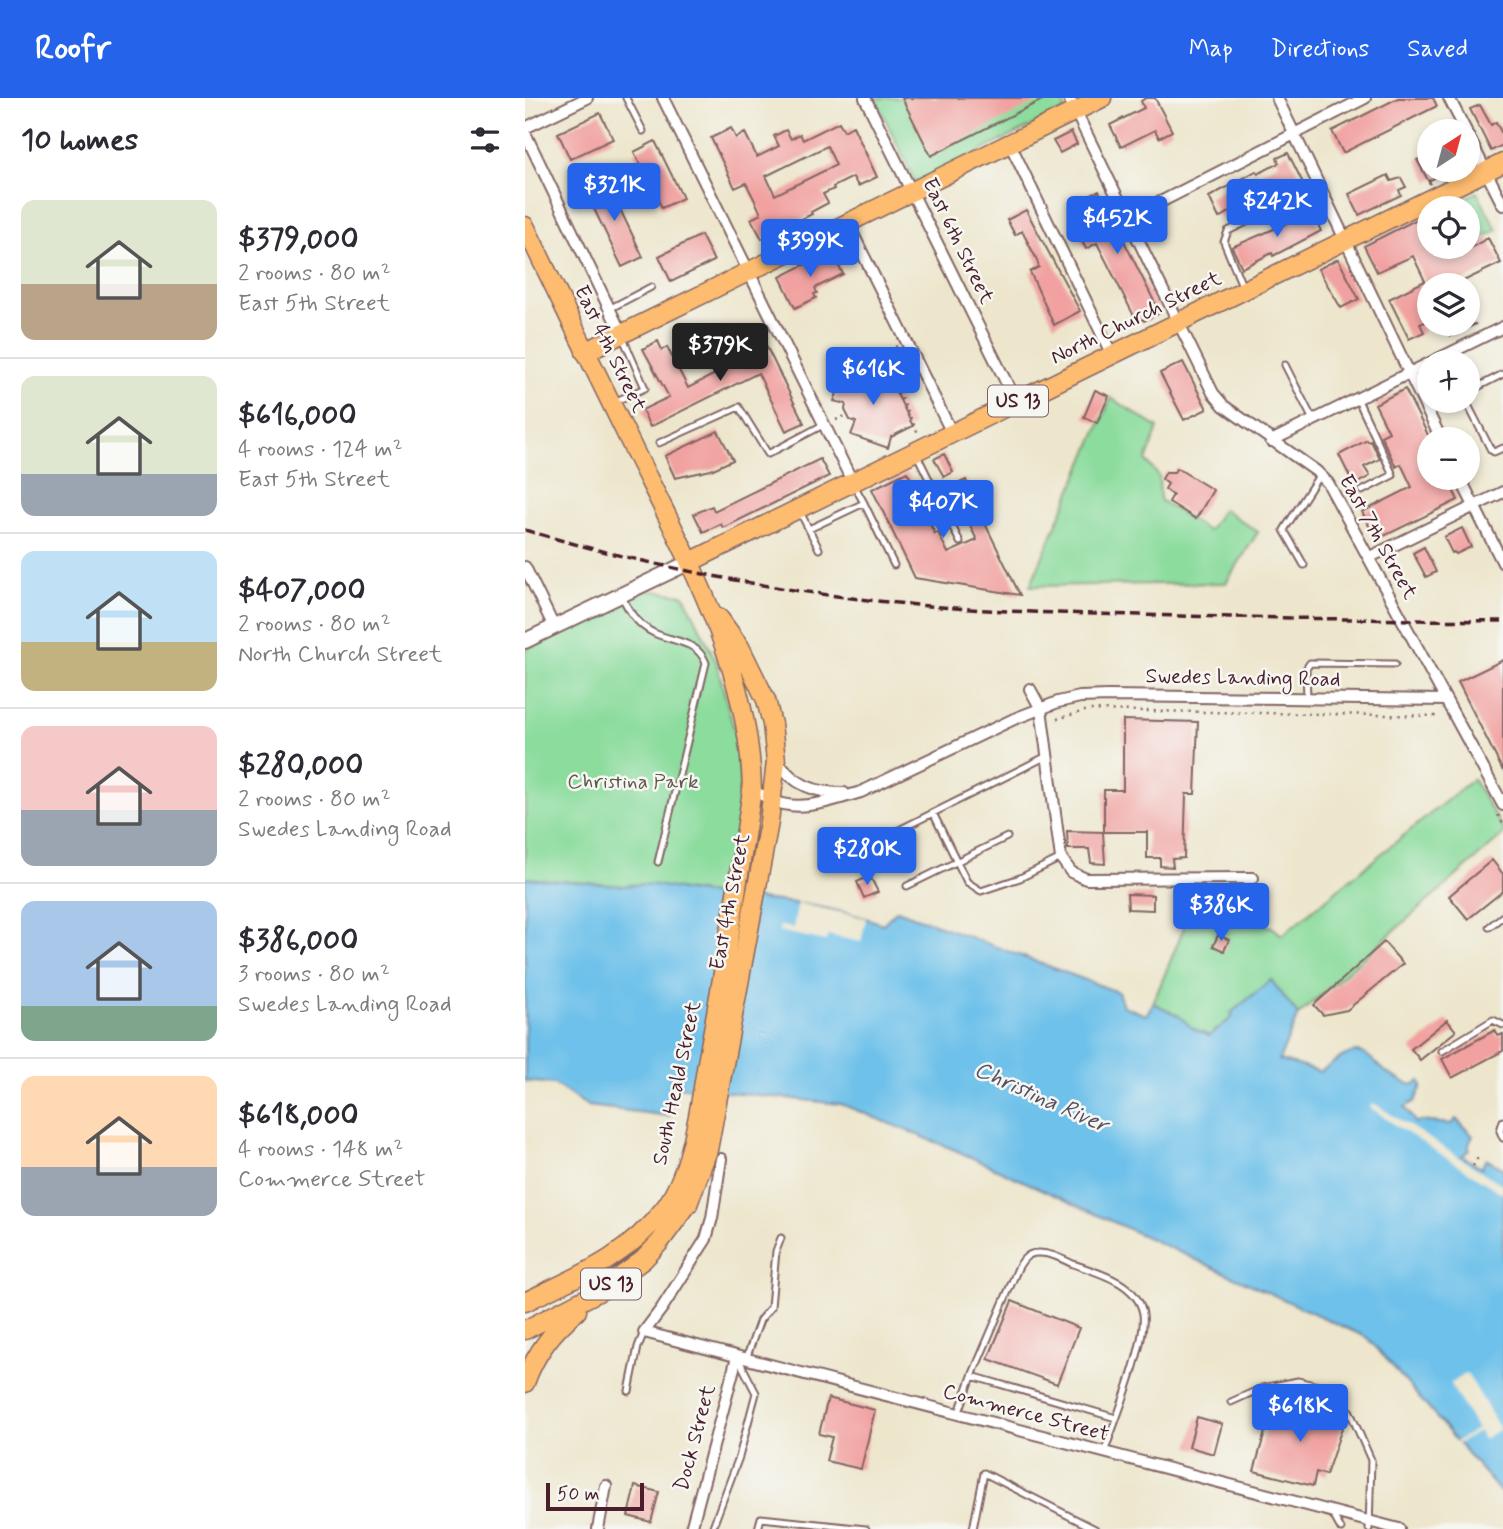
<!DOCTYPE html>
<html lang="en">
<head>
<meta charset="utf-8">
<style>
  :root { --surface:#fff; --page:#f7f7f7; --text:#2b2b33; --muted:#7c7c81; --line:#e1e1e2; --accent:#2563eb }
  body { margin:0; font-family:Mynerve,sans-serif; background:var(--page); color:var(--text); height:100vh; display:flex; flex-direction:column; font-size:26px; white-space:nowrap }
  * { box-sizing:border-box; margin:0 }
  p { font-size:23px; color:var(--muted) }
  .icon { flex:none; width:38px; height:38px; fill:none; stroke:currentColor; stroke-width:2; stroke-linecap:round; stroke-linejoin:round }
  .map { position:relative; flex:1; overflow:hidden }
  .drawer { display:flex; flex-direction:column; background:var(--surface); width:525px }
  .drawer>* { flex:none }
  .needle { width:46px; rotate:36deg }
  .fabs { position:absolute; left:892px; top:21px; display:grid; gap:14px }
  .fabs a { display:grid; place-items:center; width:63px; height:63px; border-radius:50%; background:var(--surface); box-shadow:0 4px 10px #0003; font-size:35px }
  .scale { position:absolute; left:21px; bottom:18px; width:98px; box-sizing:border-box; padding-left:7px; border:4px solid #4a1f2b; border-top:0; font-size:19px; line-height:24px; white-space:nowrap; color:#4a1f2b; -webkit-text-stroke:5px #f6f6f2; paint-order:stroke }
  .price { position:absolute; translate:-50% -60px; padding:0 16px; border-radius:7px; background:var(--accent); color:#fff; font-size:23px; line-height:46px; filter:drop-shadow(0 2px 4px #0008) }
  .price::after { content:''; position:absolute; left:50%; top:42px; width:21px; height:16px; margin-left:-10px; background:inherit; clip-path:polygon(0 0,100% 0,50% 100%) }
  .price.selected { background:#222; color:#fff }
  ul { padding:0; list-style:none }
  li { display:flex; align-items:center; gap:21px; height:175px; padding:0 21px }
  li+li { border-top:2px solid var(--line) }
  li span { display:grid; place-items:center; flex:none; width:196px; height:140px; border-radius:14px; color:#555 }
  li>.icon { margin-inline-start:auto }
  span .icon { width:84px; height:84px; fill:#fffc; stroke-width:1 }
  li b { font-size:30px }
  h2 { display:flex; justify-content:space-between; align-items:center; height:84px; padding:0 21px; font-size:30px }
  header { display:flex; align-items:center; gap:42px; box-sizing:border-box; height:98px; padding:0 35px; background:var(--accent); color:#fff }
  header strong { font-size:33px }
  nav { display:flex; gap:38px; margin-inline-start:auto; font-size:24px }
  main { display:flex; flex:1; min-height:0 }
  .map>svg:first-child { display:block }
  .green { fill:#8bdc9d; stroke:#6a7e64; stroke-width:2 }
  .water { fill:#6ec1ea; stroke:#5c708a; stroke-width:2 }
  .pier { fill:#ede6cc }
  .building { fill:#f1a2a0; fill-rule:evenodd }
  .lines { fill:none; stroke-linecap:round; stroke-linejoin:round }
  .service-casing { stroke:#836563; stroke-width:9 }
  .minor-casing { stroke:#836563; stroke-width:14 }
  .tertiary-casing { stroke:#836563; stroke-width:18 }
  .primary-casing { stroke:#836563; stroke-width:21 }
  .path { stroke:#836563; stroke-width:2.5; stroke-dasharray:2 5; stroke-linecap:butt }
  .service { stroke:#fff; stroke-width:5 }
  .minor { stroke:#fff; stroke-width:10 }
  .tertiary { stroke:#fff; stroke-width:14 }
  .primary { stroke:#fdbc70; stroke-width:18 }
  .rail { stroke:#4a1f2b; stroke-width:3.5; stroke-dasharray:10 5; stroke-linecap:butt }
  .labels { text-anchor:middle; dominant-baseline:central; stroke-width:5; stroke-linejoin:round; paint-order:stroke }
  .shield { fill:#f6f6f2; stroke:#7e6067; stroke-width:2 }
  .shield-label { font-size:19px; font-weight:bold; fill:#4a1f2b }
  .street-label { font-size:21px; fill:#4a1f2b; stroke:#f6f6f2 }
  .park-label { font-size:21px; fill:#5e584d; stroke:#f6f6f2 }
  .water-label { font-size:23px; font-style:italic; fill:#555064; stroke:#f6f6f2 }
</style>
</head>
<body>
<header>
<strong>Roofr</strong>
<nav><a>Map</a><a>Directions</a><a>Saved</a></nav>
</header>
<main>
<section class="drawer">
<h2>10 homes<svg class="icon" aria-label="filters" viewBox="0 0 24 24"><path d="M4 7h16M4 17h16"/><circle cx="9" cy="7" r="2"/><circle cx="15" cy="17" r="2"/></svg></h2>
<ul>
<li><span style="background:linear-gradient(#dfe7d0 60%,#b9a48a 0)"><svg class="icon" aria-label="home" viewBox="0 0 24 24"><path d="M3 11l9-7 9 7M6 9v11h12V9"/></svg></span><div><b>$379,000</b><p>2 rooms · 80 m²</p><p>East 5th Street</p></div></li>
<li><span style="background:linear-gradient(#dfe7d0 70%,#9aa5b1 0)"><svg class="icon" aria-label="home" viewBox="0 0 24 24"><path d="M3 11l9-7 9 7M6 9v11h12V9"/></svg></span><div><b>$616,000</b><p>4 rooms · 124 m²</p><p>East 5th Street</p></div></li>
<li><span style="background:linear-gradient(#bfe0f5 65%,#c2b280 0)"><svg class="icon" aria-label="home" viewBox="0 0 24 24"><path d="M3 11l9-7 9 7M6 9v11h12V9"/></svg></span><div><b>$407,000</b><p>2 rooms · 80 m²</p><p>North Church Street</p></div></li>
<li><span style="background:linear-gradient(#f6c9c9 60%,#9aa5b1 0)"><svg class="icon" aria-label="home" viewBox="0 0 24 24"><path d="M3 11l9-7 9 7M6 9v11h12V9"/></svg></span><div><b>$280,000</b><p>2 rooms · 80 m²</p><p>Swedes Landing Road</p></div></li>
<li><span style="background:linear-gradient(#a9c7e8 75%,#7fa58c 0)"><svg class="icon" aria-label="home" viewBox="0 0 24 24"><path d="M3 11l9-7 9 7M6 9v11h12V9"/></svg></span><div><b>$386,000</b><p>3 rooms · 80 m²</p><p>Swedes Landing Road</p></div></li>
<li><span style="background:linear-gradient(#ffd9b3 65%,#9aa5b1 0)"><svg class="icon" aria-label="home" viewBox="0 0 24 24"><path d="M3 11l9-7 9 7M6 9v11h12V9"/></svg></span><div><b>$618,000</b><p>4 rooms · 148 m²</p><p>Commerce Street</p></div></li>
</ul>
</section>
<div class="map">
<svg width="978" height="1431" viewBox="0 0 978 1431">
  <rect width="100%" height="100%" fill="#f6f6f2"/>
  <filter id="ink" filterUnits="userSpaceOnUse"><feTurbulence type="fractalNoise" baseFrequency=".0143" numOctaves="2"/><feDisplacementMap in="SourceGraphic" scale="14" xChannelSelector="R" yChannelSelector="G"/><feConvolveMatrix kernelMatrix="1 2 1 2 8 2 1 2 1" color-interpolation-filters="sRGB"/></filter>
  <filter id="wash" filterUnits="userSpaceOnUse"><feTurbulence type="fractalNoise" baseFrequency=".00686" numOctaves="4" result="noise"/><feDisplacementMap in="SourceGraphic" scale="28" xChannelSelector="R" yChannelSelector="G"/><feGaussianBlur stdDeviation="1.57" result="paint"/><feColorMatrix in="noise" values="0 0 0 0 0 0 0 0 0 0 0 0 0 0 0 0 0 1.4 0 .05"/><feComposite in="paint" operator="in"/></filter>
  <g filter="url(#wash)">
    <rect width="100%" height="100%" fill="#ede6cc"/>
    <path class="green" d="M350 0H535L541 11 391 85Z
      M952 94 972 132 943 147V110H920Z
      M586 300 633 330 621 363 634 378 635 402 683 433 698 411 733 434 701 485 505 488Z
      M120 492 159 497 191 563 212 643 217 713 202 798 144 790 0 787V552Z
      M948 681 978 731V737L773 917 746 882 706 915 708 919 684 938 667 930 654 918 628 905 670 803 747 829 757 837Z"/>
    <path class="water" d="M0 780 100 788C125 782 150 792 175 795 237 802 299 804 358 826L372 812 593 894 598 908 621 917 628 905 654 918 667 930 684 938 708 919 706 915 746 882 773 917 754 962 795 974C803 969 811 962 819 958 838 948 845 960 857 971 866 978 876 983 887 987L895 983 897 988 890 1003 880 1009 891 1025 894 1023 926 1026 931 1021 948 1038 944 1046V1052L937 1058 956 1070 961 1061 978 1070V1397L843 1240 430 1052 316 1006 146 988 144 1018 63 1008 29 986 0 983Z"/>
    <path class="pier" d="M273 805 341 820 336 844 303 837 301 843 254 833 255 828 268 830Z
      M848 1005 978 1087V1096L870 1027 845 1009Z
      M942 1275 975 1331 958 1341 954 1333 931 1347 929 1345 952 1331 925 1286Z"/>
    <g id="blocks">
      <path class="building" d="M377 0H521L406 58Z
        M621 0H630L647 33 634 40 630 32 596 49 585 27 619 10 616 3Z
        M873 0H908L912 8 818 55 807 33Z
        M955 7 966 27 971 24 978 38V47L966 53 945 11Z
        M75 15 88 41 45 61 33 35Z
        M314 24 319 33 328 28 352 79 333 88 328 79 308 89 309 91 298 96 303 105 286 114 287 116 237 141 226 121 236 116 232 107 221 85 210 90 186 40 206 30 211 40 220 35 232 59 254 48 249 38 261 32 266 41 275 36 278 42ZM302 48 311 67 250 97 241 78Z
        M546 34 552 46 535 55 528 43Z
        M130 43 158 100 137 110 109 54Z
        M763 55 780 89 769 94 764 84 743 95 742 93 694 120 684 99 731 73 733 76 754 65 752 60Z
        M905 56V72H926L905 82V86L892 62Z
        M863 77 866 83 876 80 881 89 874 92 876 97 834 117 824 96Z
        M81 82 118 159 97 169 60 92Z
        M574 93 635 215 619 223 618 221 612 224 572 145 561 151 552 134 565 128 554 103Z
        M786 111 796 133 748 158 747 155 717 170 707 149 756 128Z
        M501 112 555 213 529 227 505 174 514 169 511 160 497 133 490 137 482 122Z
        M900 117 905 127V149H947L963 140 976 165 930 187H905V222L895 226 899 234 884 241 864 201 900 183 888 158 852 174 839 148Z
        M176 137 189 163 146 184 134 158Z
        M306 153 318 176 290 190 292 195 289 196 291 200 270 210 255 179Z
        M813 161 834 201 816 210 793 171Z
        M919 226H951L926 238Z
        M233 231 279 325 261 333 233 275 125 329 117 312 144 299 118 251 133 243 137 252 142 249 163 290 225 258 215 240Z
        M658 264 682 311 659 322 635 275Z
        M353 266 363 287 369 290 388 328 366 339 363 350 326 337 331 324 325 322 320 312 321 306 309 303 316 285Z
        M880 291 905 341V380H922L933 402 851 442 837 414 887 389 876 366 871 369 856 338 864 334 850 306Z
        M570 292 584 298 572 325 559 319Z
        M193 333 208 362 186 372 150 380 140 358Z
        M842 342 843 344 846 343 855 361 839 369 845 378 829 387 814 357Z
        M419 356 428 374 419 379 409 361Z
        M295 361 304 378 198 430 196 426 178 434 169 416 187 408 189 413Z
        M652 370 688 392 671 421 644 404 648 397 640 391 643 386 637 381 641 374H649Z
        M382 374 388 385 391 383 397 395 391 397 410 436 413 434 423 455 452 442 434 405 437 404 430 387 441 382 445 395 495 497 390 480 347 391Z
        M937 430 946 449 931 456 929 454 927 455 919 439Z
        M899 449 911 474 901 479 888 455Z
        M978 562V673L933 584Z
        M598 622 673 624 670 696H661L659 760 647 761 648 769 635 768V760H622V734H579V692H598Z
        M542 733 578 734 580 766 566 765 564 751H543Z
        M967 762 978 776V793L943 821 924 798Z
        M345 778 353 794 339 800 332 784Z
        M602 796 628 797V812L603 811Z
        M693 837 704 842 699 853 688 848Z
        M859 844 878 866 822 912 798 917 789 907Z
        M922 922 931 933 895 962 886 951Z
        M970 932 973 938 978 936V953L927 980 917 961Z
        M487 1203 554 1230 532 1286 463 1261Z
        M303 1300 350 1312 336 1371 301 1363 307 1339 294 1336Z
        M790 1307 819 1314 821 1318 801 1377 791 1374 788 1388 729 1373 747 1309 786 1321Z
        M672 1319 697 1326 689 1356 664 1349Z
        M110 1388 134 1394 126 1424 103 1418Z"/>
    </g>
  </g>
  <g filter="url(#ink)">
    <use href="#blocks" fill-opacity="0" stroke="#836563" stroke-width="2"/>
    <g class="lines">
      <defs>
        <path id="service" d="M101 0 118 33
          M718 190 699 144 703 133 794 89
          M84 211 126 189
          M760 267 788 322
          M943 294 978 276
          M832 300 868 377 837 393
          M941 303 966 352 969 354 978 350
          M89 304 120 290 97 238
          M134 345 214 309 243 356 298 327
          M392 357 435 444
          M339 405 369 467
          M275 414 294 451
          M284 431 339 405 329 387
          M779 467 759 432 795 376
          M96 497C104 513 112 527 129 535 148 544 172 542 181 565L133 764
          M782 601 781 571 785 565 870 566
          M408 715 442 784 456 793 495 780 536 760
          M309 767 326 756 522 658
          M382 788 482 739
          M964 829 978 818
          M917 953 968 922 978 927
          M978 1023 975 1033 978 1040
          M221 1261 235 1222 246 1209 251 1153 256 1140
          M447 1278 493 1170C497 1163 502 1155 512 1155 524 1154 537 1161 548 1166 574 1175 613 1185 618 1216 622 1245 589 1325 579 1355
          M104 1293 113 1249 119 1234
          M706 1304 737 1290 773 1283 809 1292 825 1314 846 1362 844 1431
          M433 1317 447 1278 591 1320
          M807 1415 816 1431
          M187 1431 214 1359 231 1295 213 1260
          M233 1431 236 1420 341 1431
          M448 1431 459 1375 570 1431"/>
        <path id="minor" d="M138 0 328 385
          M340 0 491 304
          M544 0 688 295 699 308 791 373 803 385 978 707
          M752 0 916 341
          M924 0 941 33
          M0 30 62 0
          M0 35 97 237
          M943 38 978 107
          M485 46 587 257
          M604 120 840 0
          M323 126 427 335
          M746 343 978 229
          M935 380 978 465
          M845 459 978 394
          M0 469 29 529
          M505 591 516 611 536 760 546 774 561 781 728 780
          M252 663C269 687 290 695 319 695
          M227 692C237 697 247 703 258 706 283 712 312 701 336 694L489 621 533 604 555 599 583 598 921 602
          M196 1061 187 1120 181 1141 137 1210 119 1234 874 1431
          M73 1431 81 1388
          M166 1431 212 1259"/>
        <path id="tertiary" d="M0 543 165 464"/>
        <path id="primary" d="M0 128C37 205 74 281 112 358 164 462 225 572 227 692 214 779 200 867 184 954 175 1002 169 1072 139 1111 100 1161 55 1177 0 1204
          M60 254 577 0
          M165 464 978 65
          M0 1232 77 1192 118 1162 134 1145 163 1106 183 1052 244 724 251 663 247 626 241 602 215 549 194 520
          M0 1285C10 1256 28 1232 52 1213"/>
      </defs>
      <use href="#service" class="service-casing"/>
      <use href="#minor" class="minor-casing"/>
      <use href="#tertiary" class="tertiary-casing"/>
      <use href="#primary" class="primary-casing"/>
      <path class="path" d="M355 256 393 335
        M314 282 312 277 372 248
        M311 322 320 318
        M532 621 563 612 915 618
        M973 717 978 726
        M948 1068 955 1056"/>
      <use href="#service" class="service"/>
      <use href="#minor" class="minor"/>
      <use href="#tertiary" class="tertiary"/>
      <use href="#primary" class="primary"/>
      <path class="rail" d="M0 432C136 472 275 498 416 509 496 515 575 516 655 518 762 520 870 522 978 523"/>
    </g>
  </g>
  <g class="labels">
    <g class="shield">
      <rect x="463" y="287.5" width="60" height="31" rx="5"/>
      <rect x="56" y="1170.5" width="60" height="31" rx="5"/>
    </g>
    <g class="shield-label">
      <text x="493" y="303">US 13</text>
      <text x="86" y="1186">US 13</text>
    </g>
    <g class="street-label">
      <text transform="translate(433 143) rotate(64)">East 6th Street</text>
      <text transform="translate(611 220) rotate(-26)">North Church Street</text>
      <text transform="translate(85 251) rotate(64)">East 4th Street</text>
      <text transform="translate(853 439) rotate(61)">East 7th Street</text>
      <text transform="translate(718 580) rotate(1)">Swedes Landing Road</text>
      <text transform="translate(205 804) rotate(-79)">East 4th Street</text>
      <text transform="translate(152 985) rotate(-78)">South Heald Street</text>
      <text transform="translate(501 1315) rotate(15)">Commerce Street</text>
      <text transform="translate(170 1340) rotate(-75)">Dock Street</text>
    </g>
    <g class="park-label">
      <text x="108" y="684">Christina Park</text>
    </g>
    <g class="water-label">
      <text transform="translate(516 1000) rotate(24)">Christina River</text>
    </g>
  </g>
</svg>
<div class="fabs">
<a><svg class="needle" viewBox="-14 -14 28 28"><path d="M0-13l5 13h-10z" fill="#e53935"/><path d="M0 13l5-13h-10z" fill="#7c7c81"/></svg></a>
<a><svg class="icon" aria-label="locate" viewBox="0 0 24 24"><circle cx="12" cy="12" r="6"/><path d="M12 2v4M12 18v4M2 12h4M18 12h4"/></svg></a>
<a><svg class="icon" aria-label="layers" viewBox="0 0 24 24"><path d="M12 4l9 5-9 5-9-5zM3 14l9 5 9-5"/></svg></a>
<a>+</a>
<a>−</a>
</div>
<div class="scale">50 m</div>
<b class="price" style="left:89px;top:125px">$321K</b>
<b class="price" style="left:752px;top:141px">$242K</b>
<b class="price" style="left:592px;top:158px">$452K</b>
<b class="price" style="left:285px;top:181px">$399K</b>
<b class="price selected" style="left:195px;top:285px">$379K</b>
<b class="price" style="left:348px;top:309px">$616K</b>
<b class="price" style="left:418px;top:442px">$407K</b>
<b class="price" style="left:342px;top:789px">$280K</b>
<b class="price" style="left:696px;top:845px">$386K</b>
<b class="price" style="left:775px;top:1346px">$618K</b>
</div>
</main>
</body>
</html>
